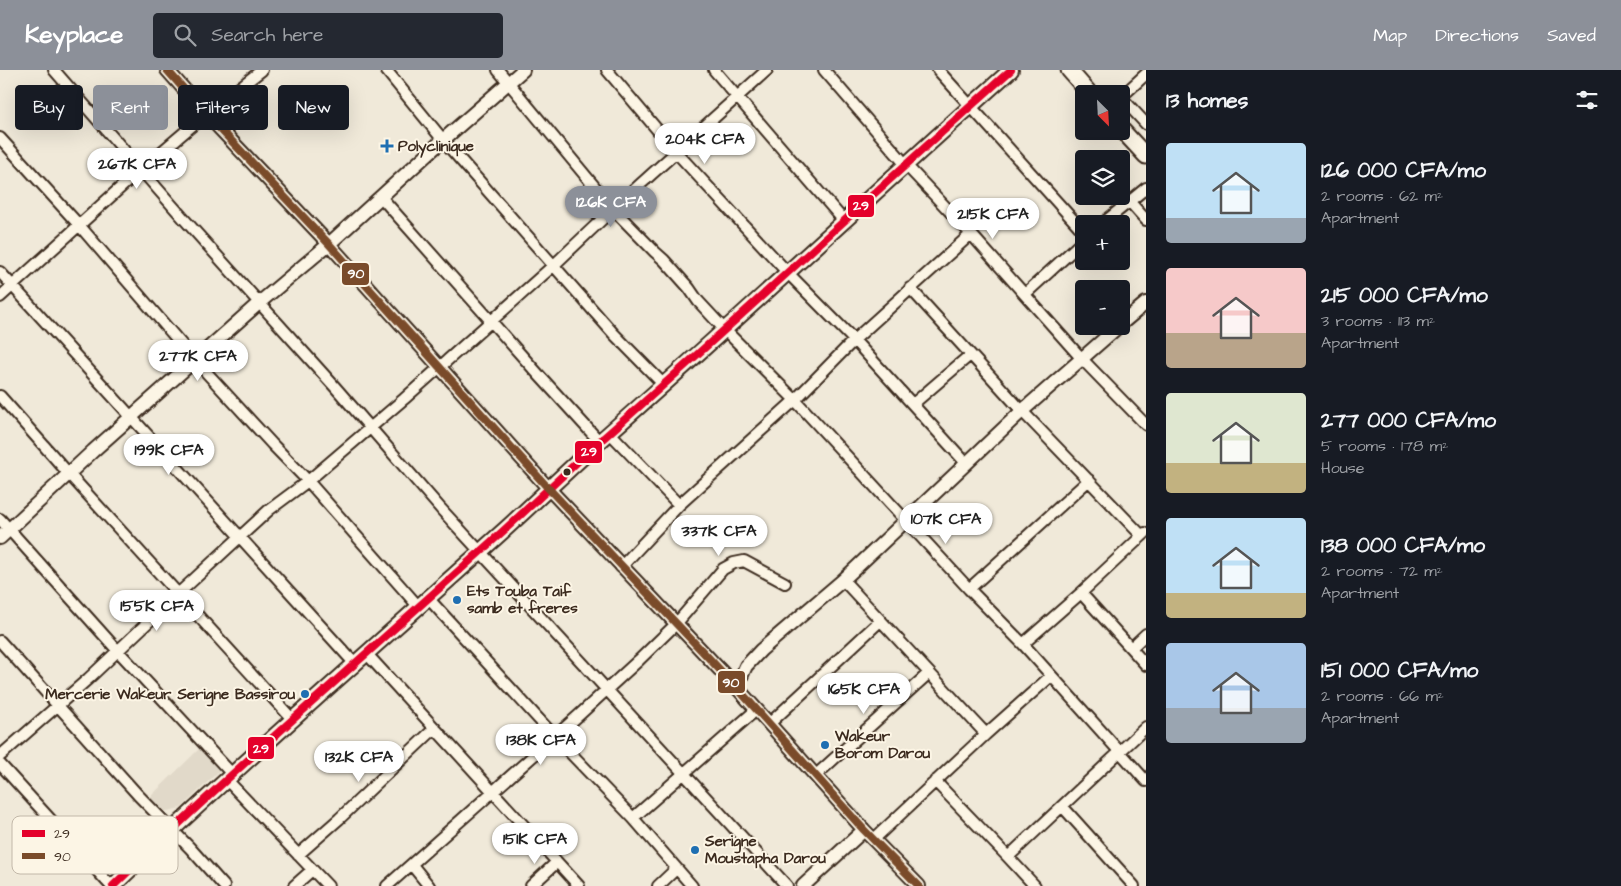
<!DOCTYPE html>
<html lang="en">
<head>
<meta charset="utf-8">
<style>
  :root { --surface:#171b24; --page:#242831; --text:#f1f3f6; --muted:#9ea1a6; --accent:#8c9099 }
  body { margin:0; font-family:"Architects Daughter",sans-serif; background:var(--page); color:var(--text); height:100vh; display:flex; flex-direction:column; font-size:19px; white-space:nowrap }
  * { box-sizing:border-box; margin:0 }
  p { font-size:16px; color:var(--muted) }
  .icon { flex:none; width:28px; height:28px; fill:none; stroke:currentColor; stroke-width:2; stroke-linecap:round; stroke-linejoin:round }
  .map { position:relative; flex:1; overflow:hidden }
  .panel { display:flex; flex-direction:column; background:var(--surface); width:475px }
  .panel>* { flex:none }
  .banner { position:absolute; left:15px; top:15px; width:475px; height:45px; display:flex; gap:10px }
  .needle { width:32px; rotate:156deg }
  .fabs { position:absolute; left:1075px; top:15px; display:grid; gap:10px }
  .fabs a { display:grid; place-items:center; width:55px; height:55px; border-radius:5px; background:var(--surface); box-shadow:0 5px 20px #0002; font-size:25px }
  .price { position:absolute; translate:-50% -42px; padding:0 11px; border-radius:18px; background:#fff; color:#222; font-size:16px; line-height:32px; filter:drop-shadow(0 1px 2px #0008) }
  .price::after { content:''; position:absolute; left:50%; top:30px; width:15px; height:11px; margin-left:-8px; background:inherit; clip-path:polygon(0 0,100% 0,50% 100%) }
  .price.on { background:var(--accent); color:#fff }
  ul { padding:0; list-style:none }
  li { display:flex; align-items:center; gap:15px; height:125px; padding:0 20px }
  li span { display:grid; place-items:center; flex:none; width:140px; height:100px; border-radius:5px; color:#555 }
  li>.icon { margin-inline-start:auto }
  span .icon { width:60px; height:60px; fill:#fffc; stroke-width:1 }
  li b { font-size:21px }
  h2 { display:flex; justify-content:space-between; align-items:center; height:60px; padding:0 20px; font-size:21px }
  .tag { padding:0 18px; border-radius:5px; background:var(--surface); box-shadow:0 5px 20px #0002; font-size:18px; line-height:45px }
  .tag.on { background:var(--accent); color:#fff }
  header { display:flex; align-items:center; gap:30px; box-sizing:border-box; height:70px; padding:0 25px; background:var(--accent); color:#fff }
  header strong { font-size:24px }
  nav { display:flex; gap:28px; margin-inline-start:auto; font-size:18px }
  .search { width:350px; height:45px; background:var(--page); display:flex; align-items:center; gap:12px; box-sizing:border-box; padding:0 18px; border-radius:5px; color:var(--muted); font-size:19px }
  main { display:flex; flex:1; min-height:0 }
  .map>svg:first-child { display:block }
  .built { fill:#e1d9c9 }
  .lines { fill:none; stroke-linecap:round; stroke-linejoin:round }
  .minor-casing { stroke:#3b2a1e; stroke-width:14 }
  .tertiary-casing { stroke:#3b2a1e; stroke-width:16 }
  .secondary-casing { stroke:#3b2a1e; stroke-width:18 }
  .primary-casing { stroke:#3b2a1e; stroke-width:19 }
  .minor { stroke:#fcf5e5; stroke-width:10 }
  .tertiary { stroke:#fcf5e5; stroke-width:12 }
  .secondary { stroke:#fcf5e5; stroke-width:14 }
  .primary { stroke:#fcf5e5; stroke-width:15 }
  .bus-1-casing { stroke:#fcf5e5; stroke-width:11 }
  .bus-2-casing { stroke:#fcf5e5; stroke-width:11 }
  .bus-1 { stroke:#e4002b; stroke-width:8 }
  .bus-2 { stroke:#7a4b2a; stroke-width:8 }
  .poi-dot { fill:#1f6fb2; stroke:#fcf5e5; stroke-width:2 }
  .bus-dot { fill:#3b2a1e; stroke:#fcf5e5; stroke-width:2 }
  .labels { text-anchor:middle; dominant-baseline:central; stroke-width:4; stroke-linejoin:round; paint-order:stroke }
  .poi-label { font-size:15px; font-weight:bold; fill:#3b2a1e; stroke:#fcf5e5; text-anchor:start }
  .key { fill:#fcf5e5; stroke:#c2b8a9; stroke-width:1 }
  .key-label { font-size:14px; fill:#3b2a1e }
  .line-badge { stroke:#fcf5e5; stroke-width:2 }
  .badge-label { font-size:14px; text-anchor:middle; font-weight:bold; fill:#fff }
</style>
</head>
<body>
<header>
<strong>Keyplace</strong>
<div class="search"><svg class="icon" aria-label="search" viewBox="0 0 24 24"><circle cx="10" cy="10" r="6"/><path d="M15 15l6 6"/></svg>Search here</div>
<nav><a>Map</a><a>Directions</a><a>Saved</a></nav>
</header>
<main>
<div class="map">
<svg width="1146" height="816" viewBox="0 0 1146 816">
  <rect width="100%" height="100%" fill="#f0e9d9"/>
  <filter id="ink" filterUnits="userSpaceOnUse"><feTurbulence type="fractalNoise" baseFrequency=".02" numOctaves="2"/><feDisplacementMap in="SourceGraphic" scale="10" xChannelSelector="R" yChannelSelector="G"/><feConvolveMatrix kernelMatrix="1 2 1 2 8 2 1 2 1" color-interpolation-filters="sRGB"/></filter>
  <g filter="url(#ink)">
    <path class="built" d="M199 679 220 700 181 738 162 742 149 728Z"/>
    <g class="lines">
      <defs>
        <path id="minor" d="M54 0 184 149 335 317 441 439 787 816
          M386 0 443 70 613 263 664 315
          M498 0 613 139 655 182 664 190 689 218 698 231 724 259 795 330 969 519 1023 574 1146 711
          M607 0 676 82 787 202 854 270 966 393
          M714 0 844 151
          M824 0 906 95 971 164 1082 289 1146 355
          M938 0 1084 162
          M1146 4 1121 27 1146 54
          M0 68 79 155 195 290 272 374 308 411 418 536
          M381 127 538 304 600 372
          M1129 131 1146 150
          M1102 154 1146 118
          M0 202 355 594
          M910 218 1022 341 1142 466
          M1025 224 1084 170
          M0 227 140 100 206 44 262 0
          M0 326 69 404 293 650
          M913 334 970 285
          M610 363 679 435
          M0 449 118 581 232 704
          M621 497 679 435 795 330 854 270 971 164
          M843 510 986 664
          M969 519 1089 410
          M1081 523 1146 595
          M428 528 555 667 633 748 692 816
          M0 571 138 725 190 778 224 816
          M1023 574 1081 523 1145 463
          M1131 578 1146 564
          M366 583 579 816
          M769 654 880 551
          M0 686 88 609 178 524 269 440 308 411 404 329 554 195 613 139 767 0
          M0 694 111 816
          M815 706 929 603
          M226 709 328 816
          M935 711 1008 787 1035 816
          M1062 736 1134 816
          M633 748 756 640
          M873 770 986 664 1051 606
          M298 785 339 749 435 658
          M1008 787 1146 657
          M412 795 429 816
          M294 816 312 800
          M387 816 578 646 639 590 676 554 723 499 734 493 744 491 785 513
          M531 816 557 792
          M658 816 676 799"/>
        <path id="tertiary" d="M167 0 206 44 329 174 549 419 739 620 864 760 919 816
          M1121 254 1146 233
          M0 468 93 381 259 233 329 174 443 70 523 0
          M739 620 740 609 746 596 761 580 843 510 1022 341 1119 256
          M803 816 864 760"/>
        <path id="secondary" d="M113 816C239 695 371 580 501 463 534 433 566 402 599 372 738 250 873 123 1011 0"/>
        <path id="primary" d="M1069 0 1090 24
          M1121 59 1146 86"/>
      </defs>
      <use href="#minor" class="minor-casing"/>
      <use href="#tertiary" class="tertiary-casing"/>
      <use href="#secondary" class="secondary-casing"/>
      <use href="#primary" class="primary-casing"/>
      <use href="#minor" class="minor"/>
      <use href="#tertiary" class="tertiary"/>
      <use href="#secondary" class="secondary"/>
      <use href="#primary" class="primary"/>
      <defs>
        <path id="bus-1" d="M113 816C239 695 371 580 501 463 534 433 566 402 599 372 738 250 873 123 1011 0"/>
        <path id="bus-2" d="M167 0 206 44 329 174 549 419 739 620 864 760 919 816"/>
      </defs>
      <use href="#bus-1" class="bus-1-casing"/>
      <use href="#bus-2" class="bus-2-casing"/>
      <use href="#bus-1" class="bus-1"/>
      <use href="#bus-2" class="bus-2"/>
    </g>
  </g>
  <g class="poi-dot">
    <path d="M384.5 68.5h5v5h5v5h-5v5h-5v-5h-5v-5h5z"/>
    <circle cx="457" cy="530" r="5"/>
    <circle cx="305" cy="624" r="5"/>
    <circle cx="825" cy="675" r="5"/>
    <circle cx="695" cy="780" r="5"/>
  </g>
  <circle class="bus-dot" cx="567" cy="402" r="4.5"/>
  <g class="labels">
    <g class="poi-label">
      <text x="398" y="76">Polyclinique</text>
      <text x="467" y="521">Ets Touba Taif<tspan x="467" dy="17">samb et freres</tspan></text>
      <text x="295" y="624" text-anchor="end">Mercerie Wakeur Serigne Bassirou</text>
      <text x="835" y="666">Wakeur<tspan x="835" dy="17">Borom Darou</tspan></text>
      <text x="705" y="771">Serigne<tspan x="705" dy="17">Moustapha Darou</tspan></text>
    </g>
  </g>
  <rect x="12" y="746" width="166" height="58" rx="8" class="key"/>
  <rect x="22" y="760" width="23" height="7" fill="#e4002b"/>
  <rect x="22" y="783" width="23" height="6" fill="#7a4b2a"/>
  <g class="key-label">
    <text x="54" y="768">29</text>
    <text x="54" y="791">90</text>
  </g>
  <g class="line-badge">
    <rect x="847" y="124" width="28" height="24" rx="5" fill="#e4002b"/>
    <rect x="341" y="192" width="29" height="24" rx="5" fill="#7a4b2a"/>
    <rect x="574" y="370" width="29" height="24" rx="5" fill="#e4002b"/>
    <rect x="717" y="600" width="29" height="24" rx="5" fill="#7a4b2a"/>
    <rect x="247" y="666" width="28" height="24" rx="5" fill="#e4002b"/>
  </g>
  <g class="badge-label">
    <text x="861" y="140">29</text>
    <text x="356" y="208">90</text>
    <text x="589" y="386">29</text>
    <text x="731" y="617">90</text>
    <text x="261" y="683">29</text>
  </g>
</svg>
<div class="fabs">
<a><svg class="needle" viewBox="-14 -14 28 28"><path d="M0-13l5 13h-10z" fill="#e53935"/><path d="M0 13l5-13h-10z" fill="#9ea1a6"/></svg></a>
<a><svg class="icon" aria-label="layers" viewBox="0 0 24 24"><path d="M12 4l9 5-9 5-9-5zM3 14l9 5 9-5"/></svg></a>
<a>+</a>
<a>−</a>
</div>
<b class="price" style="left:705px;top:95px">204K CFA</b>
<b class="price" style="left:137px;top:120px">267K CFA</b>
<b class="price on" style="left:611px;top:158px">126K CFA</b>
<b class="price" style="left:993px;top:170px">215K CFA</b>
<b class="price" style="left:198px;top:312px">277K CFA</b>
<b class="price" style="left:169px;top:406px">199K CFA</b>
<b class="price" style="left:946px;top:475px">107K CFA</b>
<b class="price" style="left:719px;top:487px">337K CFA</b>
<b class="price" style="left:157px;top:562px">155K CFA</b>
<b class="price" style="left:864px;top:645px">165K CFA</b>
<b class="price" style="left:541px;top:696px">138K CFA</b>
<b class="price" style="left:359px;top:713px">132K CFA</b>
<b class="price" style="left:535px;top:795px">151K CFA</b>
<div class="banner">
<a class="tag">Buy</a>
<a class="tag on">Rent</a>
<a class="tag">Filters</a>
<a class="tag">New</a>
</div>
</div>
<section class="panel">
<h2>13 homes<svg class="icon" aria-label="filters" viewBox="0 0 24 24"><path d="M4 7h16M4 17h16"/><circle cx="9" cy="7" r="2"/><circle cx="15" cy="17" r="2"/></svg></h2>
<ul>
<li><span style="background:linear-gradient(#bfe0f5 75%,#9aa5b1 0)"><svg class="icon" aria-label="home" viewBox="0 0 24 24"><path d="M3 11l9-7 9 7M6 9v11h12V9"/></svg></span><div><b>126 000 CFA/mo</b><p>2 rooms · 62 m²</p><p>Apartment</p></div></li>
<li><span style="background:linear-gradient(#f6c9c9 65%,#b9a48a 0)"><svg class="icon" aria-label="home" viewBox="0 0 24 24"><path d="M3 11l9-7 9 7M6 9v11h12V9"/></svg></span><div><b>215 000 CFA/mo</b><p>3 rooms · 113 m²</p><p>Apartment</p></div></li>
<li><span style="background:linear-gradient(#dfe7d0 70%,#c2b280 0)"><svg class="icon" aria-label="home" viewBox="0 0 24 24"><path d="M3 11l9-7 9 7M6 9v11h12V9"/></svg></span><div><b>277 000 CFA/mo</b><p>5 rooms · 178 m²</p><p>House</p></div></li>
<li><span style="background:linear-gradient(#bfe0f5 75%,#c2b280 0)"><svg class="icon" aria-label="home" viewBox="0 0 24 24"><path d="M3 11l9-7 9 7M6 9v11h12V9"/></svg></span><div><b>138 000 CFA/mo</b><p>2 rooms · 72 m²</p><p>Apartment</p></div></li>
<li><span style="background:linear-gradient(#a9c7e8 65%,#9aa5b1 0)"><svg class="icon" aria-label="home" viewBox="0 0 24 24"><path d="M3 11l9-7 9 7M6 9v11h12V9"/></svg></span><div><b>151 000 CFA/mo</b><p>2 rooms · 66 m²</p><p>Apartment</p></div></li>
</ul>
</section>
</main>
</body>
</html>
